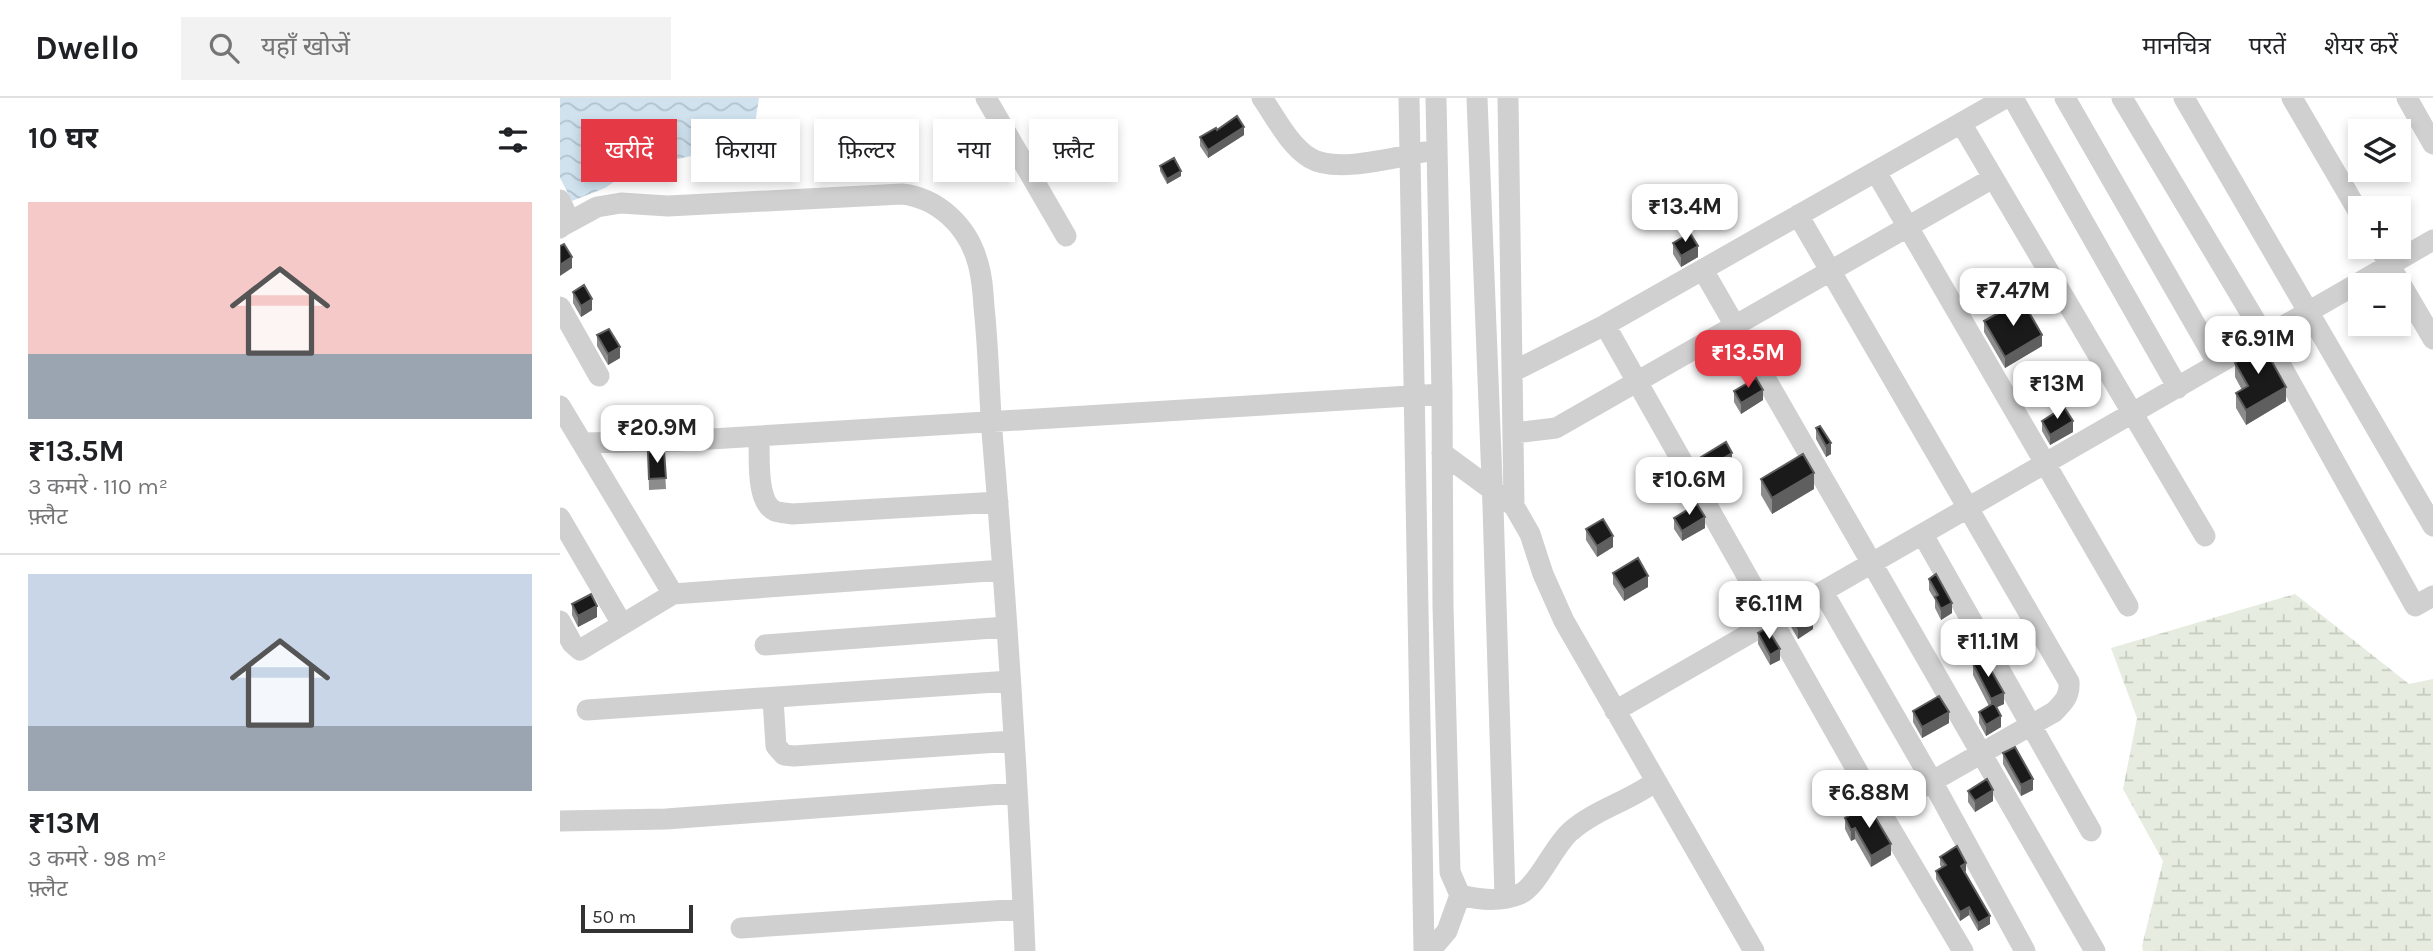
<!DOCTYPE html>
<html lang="hi">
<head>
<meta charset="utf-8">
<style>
  :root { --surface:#fff; --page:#f2f2f2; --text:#202124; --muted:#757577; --line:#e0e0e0; --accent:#e63946 }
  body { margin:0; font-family:Karla,"Noto Sans Devanagari",sans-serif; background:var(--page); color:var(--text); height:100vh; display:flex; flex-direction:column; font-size:26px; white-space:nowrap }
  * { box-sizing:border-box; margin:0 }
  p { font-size:23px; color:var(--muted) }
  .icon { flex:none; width:38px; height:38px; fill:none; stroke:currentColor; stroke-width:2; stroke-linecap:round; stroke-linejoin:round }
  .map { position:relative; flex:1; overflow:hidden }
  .details { display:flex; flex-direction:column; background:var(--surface); width:560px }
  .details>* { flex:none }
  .guide { position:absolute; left:21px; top:21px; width:665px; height:63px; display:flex; gap:14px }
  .tools { position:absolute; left:1788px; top:21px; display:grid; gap:14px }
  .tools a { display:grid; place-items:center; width:63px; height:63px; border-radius:0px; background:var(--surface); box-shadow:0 4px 10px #0003; font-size:35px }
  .scale { position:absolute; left:21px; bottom:18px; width:112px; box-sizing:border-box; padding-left:7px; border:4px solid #333; border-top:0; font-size:19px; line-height:24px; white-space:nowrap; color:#333; -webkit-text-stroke:5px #fff; paint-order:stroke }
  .price { position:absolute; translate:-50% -60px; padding:0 16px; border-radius:14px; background:#fff; color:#222; font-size:23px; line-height:46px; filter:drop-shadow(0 2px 4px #0008) }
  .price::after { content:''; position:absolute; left:50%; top:42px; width:21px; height:16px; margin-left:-10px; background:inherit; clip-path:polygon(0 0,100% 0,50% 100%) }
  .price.on { background:var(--accent); color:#fff }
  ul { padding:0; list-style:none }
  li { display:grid; align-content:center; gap:14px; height:371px; padding:0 28px }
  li+li { border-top:2px solid var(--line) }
  li span { display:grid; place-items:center; height:217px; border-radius:0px; color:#555 }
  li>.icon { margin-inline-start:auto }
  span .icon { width:126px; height:126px; fill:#fffc; stroke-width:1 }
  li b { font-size:30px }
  h2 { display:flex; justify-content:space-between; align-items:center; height:84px; padding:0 28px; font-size:30px }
  .pill { padding:0 24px; border-radius:0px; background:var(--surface); box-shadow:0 4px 10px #0003; font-size:24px; line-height:63px }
  .pill.on { background:var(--accent); color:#fff }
  header { display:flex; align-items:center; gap:42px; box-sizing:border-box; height:98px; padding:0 35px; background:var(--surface); border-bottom:2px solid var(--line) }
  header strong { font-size:33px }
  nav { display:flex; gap:38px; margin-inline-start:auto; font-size:24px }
  .search { width:490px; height:63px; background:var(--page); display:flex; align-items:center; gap:18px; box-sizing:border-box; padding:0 24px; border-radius:0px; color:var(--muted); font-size:26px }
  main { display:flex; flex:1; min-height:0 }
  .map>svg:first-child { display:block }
  .wetland { fill:url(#wetland-marsh) }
  .water { fill:url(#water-waves) }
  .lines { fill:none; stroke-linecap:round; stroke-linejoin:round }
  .minor { stroke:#d0d0d0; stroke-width:21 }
  .wall { fill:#8c8c8c }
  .shaded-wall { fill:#5f5f5f }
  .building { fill:#1a1a1a; stroke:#5f5f5f; stroke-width:2 }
</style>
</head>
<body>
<header>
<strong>Dwello</strong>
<div class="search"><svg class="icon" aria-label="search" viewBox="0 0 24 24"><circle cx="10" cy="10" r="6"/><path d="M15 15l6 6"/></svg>यहाँ खोजें</div>
<nav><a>मानचित्र</a><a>परतें</a><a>शेयर करें</a></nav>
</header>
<main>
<section class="details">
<h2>10 घर<svg class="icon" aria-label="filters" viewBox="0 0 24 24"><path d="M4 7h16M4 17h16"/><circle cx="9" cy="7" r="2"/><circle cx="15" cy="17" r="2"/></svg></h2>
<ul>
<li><span style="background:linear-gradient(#f6c9c9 70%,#9aa5b1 0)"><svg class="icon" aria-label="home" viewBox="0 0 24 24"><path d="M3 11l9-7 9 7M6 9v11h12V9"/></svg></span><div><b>₹13.5M</b><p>3 कमरे · 110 m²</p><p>फ़्लैट</p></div></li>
<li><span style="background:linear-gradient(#c9d6e8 70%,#9aa5b1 0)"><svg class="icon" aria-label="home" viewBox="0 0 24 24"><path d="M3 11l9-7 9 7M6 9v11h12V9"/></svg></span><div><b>₹13M</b><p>3 कमरे · 98 m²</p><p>फ़्लैट</p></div></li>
</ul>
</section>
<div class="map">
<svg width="1873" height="853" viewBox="0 0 1873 853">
  <defs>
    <pattern id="wetland-marsh" width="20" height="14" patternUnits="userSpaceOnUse" patternTransform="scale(1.75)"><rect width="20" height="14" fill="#e6ecdf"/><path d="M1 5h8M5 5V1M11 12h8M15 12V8" fill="none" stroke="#c6cbc0"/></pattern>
    <pattern id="water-waves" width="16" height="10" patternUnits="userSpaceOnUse" patternTransform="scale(1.75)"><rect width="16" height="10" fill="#cfe2ee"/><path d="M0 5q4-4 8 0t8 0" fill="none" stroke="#b2c2cd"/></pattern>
  </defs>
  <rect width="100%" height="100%" fill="#fff"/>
  <path class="wetland" d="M1735 496 1849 586 1873 581V853H1583L1582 848 1603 763 1563 691 1577 620 1551 550Z"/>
  <path class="water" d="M0 0H199L191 52 175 66 150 67 131 58 105 64 82 77 61 79 45 90 12 103 0 80Z"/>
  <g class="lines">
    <path class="minor" d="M426 0 506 138
      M702 0C716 20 729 47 750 60 776 76 835 59 864 54
      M849 0 864 853
      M876 0 882 296 883 508 890 774 900 797C919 802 941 804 960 796 978 788 994 747 1011 733 1036 711 1070 703 1096 683
      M917 0 933 408 945 798
      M948 0 954 408
      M1453 0 1618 290
      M1505 0 1658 266
      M1562 0 1705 239 1855 508 1873 498
      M1624 0 1873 428
      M1732 0 1801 118
      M1847 0 1873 46
      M1401 25 1645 438
      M1316 74 1568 508
      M0 102 7 118 0 130
      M1238 117 1509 584C1510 598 1504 604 1494 614L1320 713
      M4 127 37 109 61 105 108 108 342 96C378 100 407 128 417 162 422 177 423 193 424 209 429 255 429 300 433 346 447 515 458 684 465 853
      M1819 149 1873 241
      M1143 172 1535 853
      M0 209 39 278
      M1045 227 1320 713 1403 853
      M954 273 1045 227 1445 0
      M0 308 113 496
      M954 335 996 330 1433 80
      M199 339C200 357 195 404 215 413 220 415 227 415 232 416L438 404
      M23 345 118 343 882 296
      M882 355 954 408 970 436 983 476 1004 523 1194 853
      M0 420 62 526
      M1363 437 1531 733
      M1263 494 1372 683 1465 853
      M0 523 12 545 20 552 113 496 443 472
      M205 547 446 529
      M213 601 216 648 224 657 234 658 453 643
      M27 612 450 583
      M1055 613 1873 142
      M0 723 106 721 456 695
      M181 830 463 811
      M870 853 887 833 900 797"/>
  </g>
  <path class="wall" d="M657 32 684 37 648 60 640 48V39Z
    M600 68 621 78 607 86 600 73Z
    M1113 145 1138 159 1121 169 1113 156Z
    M13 194 32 212 21 219 13 205Z
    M1424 223 1482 248 1445 270 1424 234Z
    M37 237 60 260 48 267 37 248Z
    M1685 251 1726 303 1686 327 1676 310V295L1682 292 1675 279V265L1685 259Z
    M1174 293 1203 302 1181 316 1174 304Z
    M1482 323 1513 334 1490 347 1482 333Z
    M1256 330 1271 356 1266 359 1256 341Z
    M104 353 106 391 89 392 88 354Z
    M1141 359 1172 366 1147 381 1141 370Z
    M1201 381 1254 391 1212 416 1201 397Z
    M1114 420 1145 430 1122 443 1114 431Z
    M1026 431 1053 449 1037 459 1026 442Z
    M1053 475 1088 489 1064 503 1053 486Z
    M1369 481 1392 515 1381 522 1375 510V502L1369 492Z
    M1170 488 1186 503 1177 507 1170 494Z
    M12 506 37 519 18 529 12 517Z
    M1230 516 1253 531 1238 541 1230 527Z
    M1198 535 1220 562 1210 567 1198 546Z
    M1413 566 1444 606 1436 609 1441 629 1426 638 1419 625V614L1429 608 1413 577Z
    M1353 613 1389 625 1362 640 1353 624Z
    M1443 655 1473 692 1461 698 1443 666Z
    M1408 693 1433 703 1415 714 1408 704Z
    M1285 720 1331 757 1311 769 1295 741 1291 743 1285 731Z
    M1380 759 1406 773 1405 774 1430 826 1418 833 1409 817 1400 823 1376 781V773L1382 770 1380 767Z"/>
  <path class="shaded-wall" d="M684 29V37L648 60V52Z
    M621 73V78L607 86V81Z
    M1138 148V159L1121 169V158Z
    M12 159V170L0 178V167Z
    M32 201V212L21 219V208Z
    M1482 237V248L1445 270V259Z
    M60 249V260L48 267V256Z
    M1726 289V303L1686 327V312Z
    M1203 292V302L1181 316V305Z
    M1513 323V334L1490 347V337Z
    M1271 345V356L1266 359V348Z
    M1172 355V366L1147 381V370Z
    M1254 375V391L1212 416V400Z
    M1145 419V430L1122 443V433Z
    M1053 438V449L1037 459V448Z
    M1088 478V489L1064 503V492Z
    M1186 497V503L1177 507V502Z
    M1392 505V515L1381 522V511Z
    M37 508V519L18 529V518Z
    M1253 520V531L1238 541V530Z
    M1220 551V562L1210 567V557Z
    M1444 595V606L1431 612V601Z
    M1389 614V625L1362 640V629Z
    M1441 618V629L1426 638V627Z
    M1473 681V692L1461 698V687Z
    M1433 692V703L1415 714V703Z
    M1295 730V741L1291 743V732Z
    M1331 746V757L1311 769V758Z
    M1406 765V773L1401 777V768Z
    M1409 809V817L1400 823V814Z
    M1430 818V826L1418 833V825Z"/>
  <path class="building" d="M677 18 684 29 648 52 640 39 656 30 657 32Z
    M614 60 621 73 607 81 600 68Z
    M1130 135 1138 148 1121 158 1113 145Z
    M4 146 12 159 0 167V148Z
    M24 187 32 201 21 208 13 194Z
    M1462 202 1482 237 1445 259 1424 223Z
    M49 231 60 249 48 256 37 237Z
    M1700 242 1726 289 1686 312 1676 295 1688 288 1675 265 1688 257 1685 251Z
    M1196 280 1203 292 1181 305 1174 293Z
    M1504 309 1513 323 1490 337 1482 323Z
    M1260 328 1271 345 1266 348 1256 330Z
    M1166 344 1172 355 1147 370 1141 359Z
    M104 353 106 380 89 381 88 354Z
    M1243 356 1254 375 1212 400 1201 381Z
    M1137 406 1145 419 1122 433 1114 420Z
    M1043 421 1053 438 1037 448 1026 431Z
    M1078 460 1088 478 1064 492 1053 475Z
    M1376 476 1392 505 1381 511 1375 499 1378 497 1369 481Z
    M1178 484 1186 497 1177 502 1170 488Z
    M31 496 37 508 18 518 12 506Z
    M1245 508 1253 520 1238 530 1230 516Z
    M1207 530 1220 551 1210 557 1198 535Z
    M1424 560 1444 595 1431 601 1413 566Z
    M1379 598 1389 614 1362 629 1353 613Z
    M1434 605 1441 618 1426 627 1419 614Z
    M1455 649 1473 681 1461 687 1443 655Z
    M1427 681 1433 692 1415 703 1408 693Z
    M1308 707 1331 746 1311 758 1295 730 1291 732 1285 720Z
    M1397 748 1406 765 1401 768 1430 818 1418 825 1409 809 1400 814 1376 773 1386 767 1380 759Z"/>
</svg>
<div class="tools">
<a><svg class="icon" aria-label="layers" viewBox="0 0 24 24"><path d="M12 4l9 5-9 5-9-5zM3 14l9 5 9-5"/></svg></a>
<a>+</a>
<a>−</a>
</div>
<div class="scale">50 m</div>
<b class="price" style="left:1125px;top:146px">₹13.4M</b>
<b class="price" style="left:1453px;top:230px">₹7.47M</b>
<b class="price" style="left:1698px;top:278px">₹6.91M</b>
<b class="price on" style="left:1188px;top:292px">₹13.5M</b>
<b class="price" style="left:1497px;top:323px">₹13M</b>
<b class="price" style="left:97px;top:367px">₹20.9M</b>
<b class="price" style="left:1129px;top:419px">₹10.6M</b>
<b class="price" style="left:1209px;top:543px">₹6.11M</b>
<b class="price" style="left:1428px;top:581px">₹11.1M</b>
<b class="price" style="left:1309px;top:732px">₹6.88M</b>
<div class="guide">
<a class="pill on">खरीदें</a>
<a class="pill">किराया</a>
<a class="pill">फ़िल्टर</a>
<a class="pill">नया</a>
<a class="pill">फ़्लैट</a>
</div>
</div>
</main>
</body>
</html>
